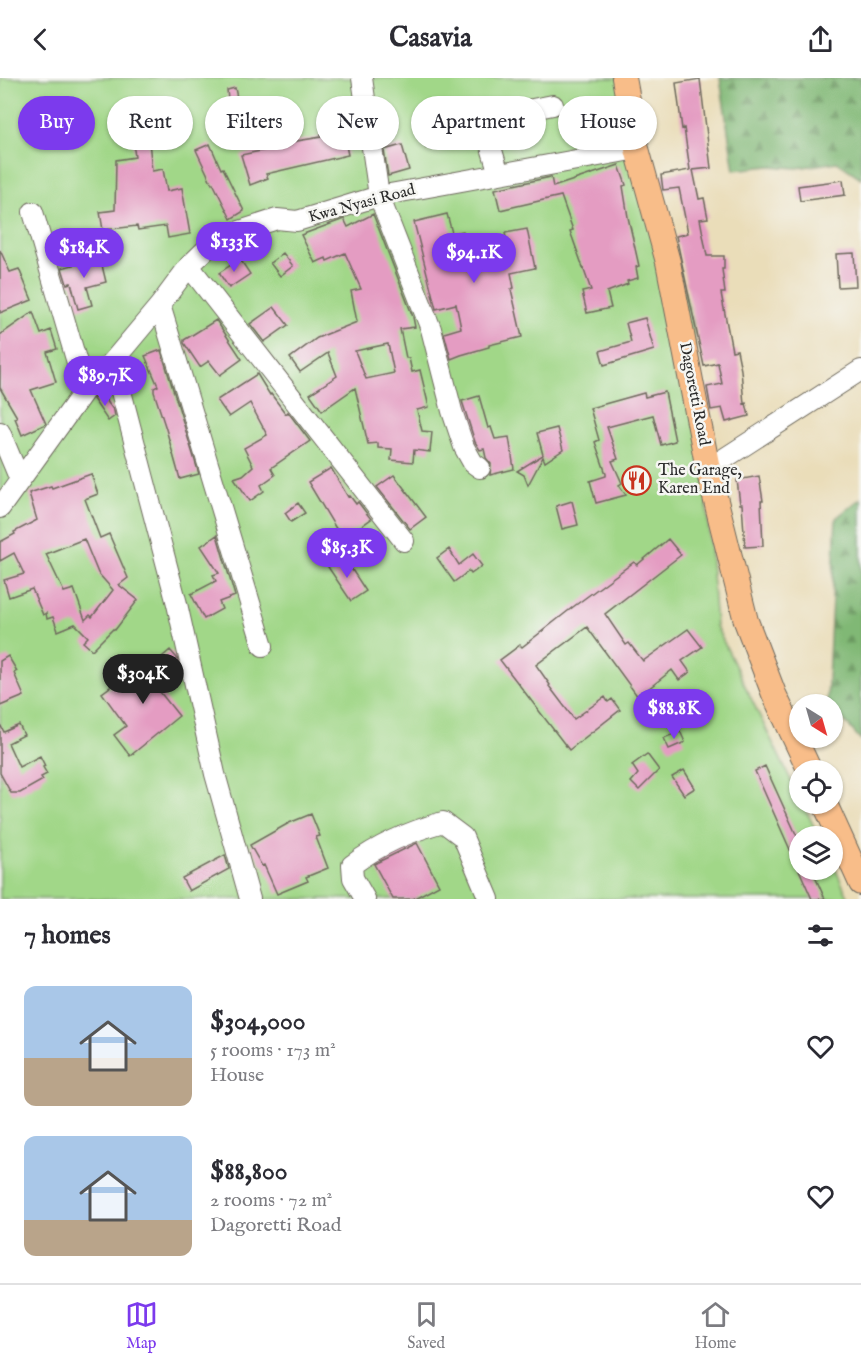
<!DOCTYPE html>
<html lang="en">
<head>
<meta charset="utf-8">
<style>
  :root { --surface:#fff; --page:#f7f7f7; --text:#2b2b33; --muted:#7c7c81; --line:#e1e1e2; --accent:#7c3aed }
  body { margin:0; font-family:"IM FELL English",serif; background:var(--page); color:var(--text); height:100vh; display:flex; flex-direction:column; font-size:22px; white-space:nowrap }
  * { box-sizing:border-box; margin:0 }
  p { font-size:20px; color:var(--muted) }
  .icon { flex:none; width:33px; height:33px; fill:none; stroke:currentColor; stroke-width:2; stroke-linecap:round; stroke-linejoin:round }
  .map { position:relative; height:821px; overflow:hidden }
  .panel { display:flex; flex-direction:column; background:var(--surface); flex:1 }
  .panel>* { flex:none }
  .hud { position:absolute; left:18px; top:18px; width:825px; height:54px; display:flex; gap:12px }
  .needle { width:39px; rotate:143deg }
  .buttons { position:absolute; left:789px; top:616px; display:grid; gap:12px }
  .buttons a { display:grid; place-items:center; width:54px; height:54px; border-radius:50%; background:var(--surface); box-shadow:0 2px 4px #0004; font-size:30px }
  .price { position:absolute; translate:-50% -51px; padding:0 14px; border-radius:21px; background:var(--accent); color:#fff; font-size:20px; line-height:39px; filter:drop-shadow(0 2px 3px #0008) }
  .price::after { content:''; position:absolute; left:50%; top:36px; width:18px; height:14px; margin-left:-9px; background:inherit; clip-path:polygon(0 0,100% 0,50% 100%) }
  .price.active { background:#222; color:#fff }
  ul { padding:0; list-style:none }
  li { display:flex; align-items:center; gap:18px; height:150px; padding:0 24px }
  li span { display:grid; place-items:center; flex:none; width:168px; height:120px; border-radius:12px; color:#555 }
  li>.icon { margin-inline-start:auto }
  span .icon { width:72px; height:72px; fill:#fffc; stroke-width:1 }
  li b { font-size:26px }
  h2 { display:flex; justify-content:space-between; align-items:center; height:72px; padding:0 24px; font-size:26px }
  .chip { padding:0 21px; border-radius:27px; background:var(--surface); box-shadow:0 2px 4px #0004; font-size:21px; line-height:54px }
  .chip.active { background:var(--accent); color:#fff }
  header { display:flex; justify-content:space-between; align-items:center; height:78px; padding:0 24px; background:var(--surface); font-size:27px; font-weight:700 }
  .tab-bar { display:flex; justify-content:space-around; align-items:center; height:84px; border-top:2px solid var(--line); background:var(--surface); font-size:16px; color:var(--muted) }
  .tab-bar a { display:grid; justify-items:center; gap:3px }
  .tab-bar .active { color:var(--accent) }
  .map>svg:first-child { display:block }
  .forest { fill:url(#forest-firs); stroke:#567250; stroke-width:1.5 }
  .garden { fill:#a1d788; stroke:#66815a; stroke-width:1.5 }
  .building { fill:#e49cc2; fill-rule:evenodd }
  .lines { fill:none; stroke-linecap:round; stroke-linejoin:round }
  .minor-casing { stroke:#6e695d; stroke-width:22 }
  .major-casing { stroke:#6e695d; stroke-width:26 }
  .minor { stroke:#fff; stroke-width:20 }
  .major { stroke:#f8bd89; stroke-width:24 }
  .labels { text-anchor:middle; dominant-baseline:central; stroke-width:5; stroke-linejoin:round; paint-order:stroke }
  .street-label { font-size:16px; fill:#2b2b2b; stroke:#f6f6f2 }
  .poi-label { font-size:16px; fill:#2b2b2b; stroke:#f6f6f2; text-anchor:start }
</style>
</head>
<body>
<header><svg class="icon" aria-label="back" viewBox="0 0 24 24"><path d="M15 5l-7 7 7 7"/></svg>Casavia<svg class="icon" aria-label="share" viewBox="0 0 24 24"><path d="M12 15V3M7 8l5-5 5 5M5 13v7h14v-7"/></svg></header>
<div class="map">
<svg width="861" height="821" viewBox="0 0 861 821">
  <defs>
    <pattern id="forest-firs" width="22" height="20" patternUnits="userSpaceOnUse" patternTransform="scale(1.5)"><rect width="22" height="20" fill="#80b874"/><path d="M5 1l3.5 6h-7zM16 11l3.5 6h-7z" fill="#69965f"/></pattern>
  </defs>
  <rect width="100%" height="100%" fill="#f6f6f2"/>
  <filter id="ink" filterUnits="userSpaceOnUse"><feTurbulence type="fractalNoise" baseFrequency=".0167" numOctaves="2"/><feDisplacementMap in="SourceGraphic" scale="12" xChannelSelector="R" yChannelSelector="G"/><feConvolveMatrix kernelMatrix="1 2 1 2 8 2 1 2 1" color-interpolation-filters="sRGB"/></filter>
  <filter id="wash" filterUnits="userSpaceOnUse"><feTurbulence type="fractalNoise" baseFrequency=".008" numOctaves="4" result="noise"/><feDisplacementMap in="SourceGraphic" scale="24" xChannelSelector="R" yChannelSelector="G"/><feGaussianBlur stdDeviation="1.35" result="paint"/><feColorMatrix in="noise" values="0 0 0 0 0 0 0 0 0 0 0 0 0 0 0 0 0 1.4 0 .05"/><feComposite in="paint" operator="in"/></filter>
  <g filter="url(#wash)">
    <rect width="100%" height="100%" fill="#eaddb9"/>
    <path class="forest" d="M720 0H861V100L837 84 797 90 769 88 734 92Z
      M861 420V662L833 630 832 627 827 623 836 440Z"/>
    <path class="garden" d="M0 0H625L693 245 716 548 799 719 800 726H803L819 759H800V792H832L833 786 849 821H0Z"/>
    <g id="blocks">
      <path class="building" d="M700 1 711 90 693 92 699 121 704 120 708 140 700 141 707 178H724V191H722L725 215H721L732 273 737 272 741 292 744 326 746 325 749 338 726 344 722 330 711 332 707 309 722 306 718 285 704 288 676 158 688 155 679 110 663 112 661 97 690 92 684 50 682 51 676 5Z
        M235 10 243 49 231 50 227 12Z
        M446 25 456 62 426 70 418 41 428 38 426 30Z
        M343 52 348 77 266 96 268 100 250 107 241 77 291 67V64L321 59V56Z
        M149 63 152 93 163 91 167 113 182 110 190 156 168 160 166 148 138 152 137 148 103 152 100 134 115 132 116 82 135 79 133 65Z
        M210 66 221 91 223 90 244 133 231 141 213 105 212 106 196 72Z
        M402 67 409 92 388 98 384 72Z
        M619 87 626 107 623 108 628 139 639 188 636 189 638 200 627 203 628 206 607 214 611 230 587 235 582 214 591 212 570 153 573 152 561 118 500 132 495 111 551 99 553 109Z
        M843 102 845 117 800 123 798 108Z
        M373 136 413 239 415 249 400 251 406 280H409L412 294 420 292 429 329 417 332 422 353 432 354 430 374 414 372 413 384 391 382 392 371 378 370V365L368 366 355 310 322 333 310 316 337 298 328 275 300 294 290 280 317 260 357 244 351 213 361 211 345 175 327 183 326 180 315 185 301 157 344 141 348 149ZM388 266 394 295 366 301 355 273Z
        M447 136 452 155 463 153 468 179 508 170 505 155 527 151 535 190 511 195 514 210 511 211 522 259 489 267V269L461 277 451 281 444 255 461 250 456 226 436 231 414 144Z
        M0 172 10 194 19 191 32 222 0 235Z
        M283 175 293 188 280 198 270 185Z
        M854 175 856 208 838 209 836 176Z
        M100 179 106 204 87 209 92 227 78 231 71 205 67 206 62 190Z
        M240 181 250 196 229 210 219 195Z
        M274 229 288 247 264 264 250 246Z
        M33 234 41 256 51 252 57 271 47 274 56 304 31 312 46 346 22 357 15 340 17 339 0 310V257Z
        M645 240 654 272 604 287 600 273 631 264 626 245Z
        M216 242 242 281 220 297 209 283 200 289 184 265V262Z
        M161 272 199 396 180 401 166 351 154 314V310L158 308 145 278Z
        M257 296 270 317 271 316 286 336 288 334 310 363 271 390 275 397 261 407 264 413 250 423 234 400 243 397 253 388 244 370 267 357 250 325 229 339 217 322Z
        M665 314 675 363 661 367 653 337 607 349 618 381 612 383 622 405 619 407 626 417 596 425 590 403 606 398V396L595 364 599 362 590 330 644 315 645 319Z
        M101 315 114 333 115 338 108 343 93 321Z
        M479 318 488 350 491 349 495 361 509 359 514 391 490 397 491 386 486 380 484 371 480 372 475 364 462 323Z
        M557 350 563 372 545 384 543 379 528 407 524 397 517 393 543 377 537 355Z
        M331 390 348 419 350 418 356 426 358 424 371 441 360 449 341 459 308 404Z
        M91 396 98 416 85 421 100 460 109 456 128 500 119 507 138 522 115 552 113 551 92 572 83 564 88 559 75 546 58 553 53 539 47 541 46 535 43 537 32 511 9 519 4 502 24 496 14 475 0 483V464L15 456 14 454 37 442 29 415 51 408 52 410ZM84 461 98 495 113 512 92 539 90 537 85 542 74 511 64 514 46 476Z
        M394 397 426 439 410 451 377 409Z
        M759 398 763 423H761L763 468 745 469 742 426H740L737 402Z
        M572 423 578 447 562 451 556 428Z
        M298 425 305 435 291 444 285 435Z
        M217 457 235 518 219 524 222 531 204 541 191 516 216 503 213 497 219 495 201 468Z
        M668 461 681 477 605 536 626 567 629 565 643 583 688 551 702 569 682 583 690 594 679 602 672 592 638 619 587 549 536 587 550 607 549 608 574 641 605 619 608 624 612 621 620 632 569 672 500 582 520 567 522 569 573 529 634 484 637 487Z
        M449 471 459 487 473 476 482 488 471 496 469 493 454 504 437 480Z
        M343 478 366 513 351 523 328 489Z
        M170 572 177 580 179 590 156 609 179 638 130 678 114 657 126 648 102 615 121 601 127 609Z
        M8 578 17 593 14 595 24 618 0 628V583Z
        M0 646 4 654 19 647 24 657 8 665 19 689 40 678 45 688 43 689 47 696 41 699 43 702 20 715H11L0 695Z
        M680 653 685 664 669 671 664 660Z
        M647 676 659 692 639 712 631 704 638 696 632 687Z
        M765 688 800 765V792H812L825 821H812L755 693Z
        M684 692 695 710 684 717 672 699Z
        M311 736 320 758 316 759 328 790 306 799 308 803 277 816 264 787 262 788 250 767 289 745Z
        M417 765 439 807 413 821H393L374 786Z
        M225 777 229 791 189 813 182 800Z"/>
    </g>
  </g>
  <g filter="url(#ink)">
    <use href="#blocks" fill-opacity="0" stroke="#6e695d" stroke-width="1.5"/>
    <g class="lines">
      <defs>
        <path id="minor" d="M362 0 379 118 431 251 452 333 464 369 473 385 480 390
          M499 96 488 59 487 46 497 38 553 27
          M33 134 85 312
          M189 188 404 463
          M160 227 263 568
          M113 283 177 526 215 696 250 821
          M0 354 20 402
          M708 391 861 292
          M0 430 85 312 113 283 160 227 189 188 218 160 277 141 297 143 379 118 637 71
          M365 821 353 800 352 787C380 766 411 753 443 744L463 759 489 821"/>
        <path id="major" d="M624 0 637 71 668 184 708 391 746 543 774 616 810 693
          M825 726 861 805"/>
      </defs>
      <use href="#minor" class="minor-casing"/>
      <use href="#major" class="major-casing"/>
      <use href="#minor" class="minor"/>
      <use href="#major" class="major"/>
    </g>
  </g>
  <defs>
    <symbol id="restaurant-ring" viewBox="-11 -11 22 22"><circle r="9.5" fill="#f6f6f2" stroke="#c8321e" stroke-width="1.5"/><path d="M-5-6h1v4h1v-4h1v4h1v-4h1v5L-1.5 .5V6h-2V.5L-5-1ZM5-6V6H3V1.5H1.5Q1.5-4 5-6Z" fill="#c8321e"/></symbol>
  </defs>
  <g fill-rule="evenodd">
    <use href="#restaurant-ring" x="620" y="386" width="33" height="33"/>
  </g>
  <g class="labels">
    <g class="street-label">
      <text transform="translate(362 126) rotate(-15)">Kwa Nyasi Road</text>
      <text transform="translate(694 316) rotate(79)">Dagoretti Road</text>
    </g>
    <g class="poi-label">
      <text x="658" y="393">The Garage,<tspan x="658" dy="18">Karen End</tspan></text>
    </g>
  </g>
</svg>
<div class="buttons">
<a><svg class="needle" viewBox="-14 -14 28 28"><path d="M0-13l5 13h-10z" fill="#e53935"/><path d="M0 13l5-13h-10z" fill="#7c7c81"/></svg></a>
<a><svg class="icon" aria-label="locate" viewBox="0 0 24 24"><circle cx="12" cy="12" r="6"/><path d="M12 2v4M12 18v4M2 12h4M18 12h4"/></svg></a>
<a><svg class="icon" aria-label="layers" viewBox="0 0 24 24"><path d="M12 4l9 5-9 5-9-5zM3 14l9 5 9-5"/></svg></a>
</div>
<b class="price" style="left:234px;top:195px">$133K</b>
<b class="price" style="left:84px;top:201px">$184K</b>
<b class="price" style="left:474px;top:206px">$94.1K</b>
<b class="price" style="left:105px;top:329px">$89.7K</b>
<b class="price" style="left:347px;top:501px">$85.3K</b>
<b class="price active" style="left:143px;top:627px">$304K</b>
<b class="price" style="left:674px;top:662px">$88.8K</b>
<div class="hud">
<a class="chip active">Buy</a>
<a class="chip">Rent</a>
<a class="chip">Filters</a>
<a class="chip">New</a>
<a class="chip">Apartment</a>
<a class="chip">House</a>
</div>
</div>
<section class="panel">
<h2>7 homes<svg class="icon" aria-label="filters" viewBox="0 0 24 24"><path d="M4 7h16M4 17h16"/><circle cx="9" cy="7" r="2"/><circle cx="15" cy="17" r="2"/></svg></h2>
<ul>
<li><span style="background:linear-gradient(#a9c7e8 60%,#b9a48a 0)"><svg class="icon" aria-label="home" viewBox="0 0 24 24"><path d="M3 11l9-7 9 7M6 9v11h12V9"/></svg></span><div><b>$304,000</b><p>5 rooms · 173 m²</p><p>House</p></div><svg class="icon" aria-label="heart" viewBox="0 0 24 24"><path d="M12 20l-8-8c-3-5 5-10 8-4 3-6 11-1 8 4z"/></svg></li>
<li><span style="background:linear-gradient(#a9c7e8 70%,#b9a48a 0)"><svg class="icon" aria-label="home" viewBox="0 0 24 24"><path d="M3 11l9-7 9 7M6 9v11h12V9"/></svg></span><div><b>$88,800</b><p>2 rooms · 72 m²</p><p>Dagoretti Road</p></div><svg class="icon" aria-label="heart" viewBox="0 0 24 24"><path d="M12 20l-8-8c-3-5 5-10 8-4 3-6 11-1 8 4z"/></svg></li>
</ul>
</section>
<nav class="tab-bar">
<a class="active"><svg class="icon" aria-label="map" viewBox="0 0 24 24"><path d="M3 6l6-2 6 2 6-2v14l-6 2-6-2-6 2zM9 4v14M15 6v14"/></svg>Map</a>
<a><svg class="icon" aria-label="saved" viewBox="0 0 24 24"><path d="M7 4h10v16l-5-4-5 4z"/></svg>Saved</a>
<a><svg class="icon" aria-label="home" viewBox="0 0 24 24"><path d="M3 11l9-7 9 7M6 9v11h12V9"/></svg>Home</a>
</nav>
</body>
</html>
